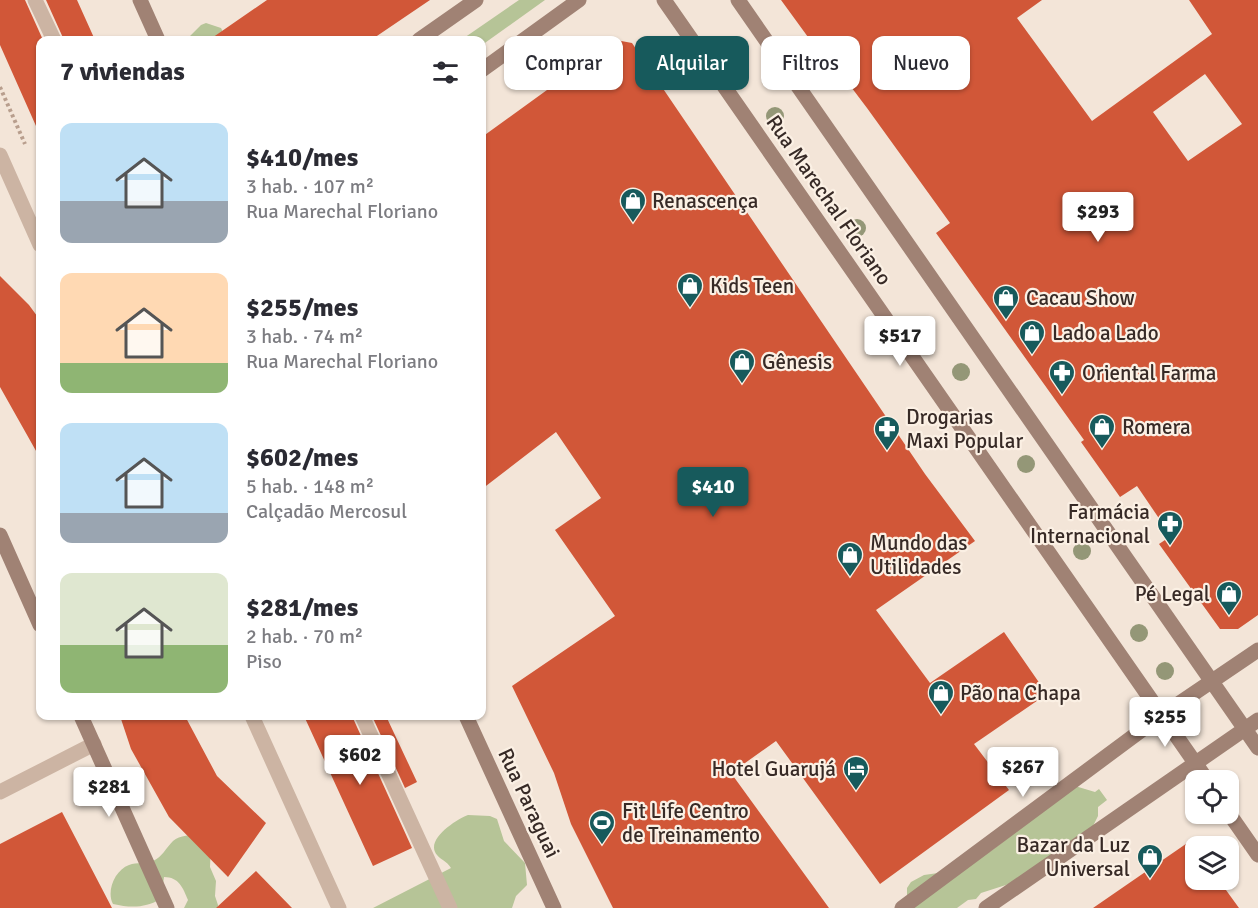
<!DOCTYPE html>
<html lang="es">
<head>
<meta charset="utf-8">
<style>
  :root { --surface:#fff; --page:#f7f7f7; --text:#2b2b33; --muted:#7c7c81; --accent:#175a5c }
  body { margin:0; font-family:Signika,sans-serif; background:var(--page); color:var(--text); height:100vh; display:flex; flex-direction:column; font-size:22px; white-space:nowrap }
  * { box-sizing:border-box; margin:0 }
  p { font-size:20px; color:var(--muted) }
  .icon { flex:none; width:33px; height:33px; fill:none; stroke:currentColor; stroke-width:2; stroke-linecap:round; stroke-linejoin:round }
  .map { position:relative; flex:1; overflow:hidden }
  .sheet { position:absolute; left:36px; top:36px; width:450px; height:684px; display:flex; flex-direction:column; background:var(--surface); border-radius:12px; box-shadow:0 2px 4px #0004 }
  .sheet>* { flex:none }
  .hud { position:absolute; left:504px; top:36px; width:570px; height:54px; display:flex; gap:12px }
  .controls { position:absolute; left:1185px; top:770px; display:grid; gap:12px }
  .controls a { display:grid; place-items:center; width:54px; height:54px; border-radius:12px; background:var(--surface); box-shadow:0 2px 4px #0004; font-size:30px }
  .price { position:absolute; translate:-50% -51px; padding:0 14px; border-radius:6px; background:#fff; color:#222; font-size:20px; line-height:39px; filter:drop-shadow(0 2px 3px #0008) }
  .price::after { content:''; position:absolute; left:50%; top:36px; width:18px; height:14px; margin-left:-9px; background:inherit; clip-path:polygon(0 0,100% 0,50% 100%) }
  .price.current { background:var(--accent); color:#fff }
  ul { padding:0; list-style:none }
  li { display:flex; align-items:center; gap:18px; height:150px; padding:0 24px }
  li span { display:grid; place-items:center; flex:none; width:168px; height:120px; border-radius:12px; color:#555 }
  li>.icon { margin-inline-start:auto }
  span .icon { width:72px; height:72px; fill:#fffc; stroke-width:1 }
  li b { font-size:26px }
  h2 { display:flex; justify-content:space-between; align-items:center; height:72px; padding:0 24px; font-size:26px }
  .pill { padding:0 21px; border-radius:12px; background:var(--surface); box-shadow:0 2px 4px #0004; font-size:21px; line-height:54px }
  .pill.current { background:var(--accent); color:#fff }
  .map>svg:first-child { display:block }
  .green { fill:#b6c497 }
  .building { fill:#d15738; fill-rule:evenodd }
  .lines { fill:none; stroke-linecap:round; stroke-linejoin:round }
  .path { stroke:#b89e8d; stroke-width:4; stroke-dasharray:3 3; stroke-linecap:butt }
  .pedestrian { stroke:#ccb4a3; stroke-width:15 }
  .minor { stroke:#ccb4a3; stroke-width:15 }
  .secondary { stroke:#a08274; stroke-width:15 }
  .tree { fill:#949777 }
  .labels { text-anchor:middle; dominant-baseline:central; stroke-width:4.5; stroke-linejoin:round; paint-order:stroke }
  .street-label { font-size:21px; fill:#372a26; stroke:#fbf0e4 }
  .poi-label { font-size:21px; fill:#372a26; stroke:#fbf0e4; text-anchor:start }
</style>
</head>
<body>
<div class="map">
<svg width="1258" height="908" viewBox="0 0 1258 908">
  <rect width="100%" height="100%" fill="#f3e5d8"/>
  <path class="green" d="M519 0H545L482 45V40H461Z
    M206 23 221 28 224 34 225 40H186L201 25Z
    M1075 786 1095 792 1099 789 1107 800 1098 807V816L1091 830 1009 884 981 893 976 899 968 900 957 908H897L907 896V888L911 882 924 875 945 872 991 851Z
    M468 815 490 816 497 819 504 841 525 863 527 885 516 896 512 908H373L451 868C447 861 441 860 437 855 424 840 457 819 468 815Z
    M200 834 211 844 210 867 216 881 215 896 219 908H184L188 900C183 888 179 877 164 877L161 899C145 908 131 908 113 904 106 891 115 870 129 865 137 862 146 864 153 861 162 857 166 848 173 841 180 835 191 835 200 834Z"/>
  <path class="building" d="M0 0H25L43 40H40V135L0 45Z
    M46 0H77L95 40H64Z
    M267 0H430L371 40H209Z
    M781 0H1042L1017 18 1092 121 1212 34 1189 0H1258V615L1238 629H1220L1159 544 1171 536 1137 486 1120 497 1081 442 1084 440 936 233 950 223 867 108 836 67 832 70ZM1205 74 1242 124 1188 161 1153 112Z
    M616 40 632 43 925 474 975 541 876 610 930 683 1004 632 1047 694 974 744 1009 790 880 884 776 741 731 773 829 908H613L571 824 554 773 512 686 615 616 555 530 601 498 556 432 482 489V137Z
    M0 276 29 305 40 320V458L0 387Z
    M120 716H185L217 776 266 823 228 877 169 817 131 749Z
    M304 716H352L412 848 373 866Z
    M372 716H386L417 782 405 788Z
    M62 812 112 908H0V844Z
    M1196 837V879H1218L1239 908H1093Z
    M256 871 292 908H216Z"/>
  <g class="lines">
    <path class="path" d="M0 87 25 144"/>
    <path class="pedestrian" d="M35 0 54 40
      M362 716 450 908"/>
    <path class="minor" d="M0 155 40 245
      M252 716 339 908
      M0 792 94 744"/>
    <path class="secondary" d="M140 0 158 40
      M664 0 1207 780
      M738 0 1258 748
      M419 40 476 0
      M482 70 579 0
      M0 535 40 625
      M81 716 167 908
      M466 716 554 908
      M1228 812 1258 855
      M902 908 1162 715 1258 650
      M986 908 1258 720"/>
  </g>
  <g class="tree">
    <circle cx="775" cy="116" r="9"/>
    <circle cx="857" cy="228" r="9"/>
    <circle cx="961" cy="372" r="9"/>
    <circle cx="1026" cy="464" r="9"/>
    <circle cx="1082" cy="551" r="9"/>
    <circle cx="1139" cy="633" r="9"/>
    <circle cx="1165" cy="671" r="9"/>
  </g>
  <defs>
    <symbol id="shop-pin" viewBox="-11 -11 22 30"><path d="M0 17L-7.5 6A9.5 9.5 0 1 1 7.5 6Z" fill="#175a5c" stroke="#fbf0e4"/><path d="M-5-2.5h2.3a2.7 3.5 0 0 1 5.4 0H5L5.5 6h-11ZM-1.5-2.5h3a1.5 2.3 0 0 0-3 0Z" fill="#fff"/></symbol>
    <symbol id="pharmacy-pin" viewBox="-11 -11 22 30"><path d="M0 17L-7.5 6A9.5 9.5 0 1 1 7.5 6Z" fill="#175a5c" stroke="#fbf0e4"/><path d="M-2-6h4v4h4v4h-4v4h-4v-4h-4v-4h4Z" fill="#fff"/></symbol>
    <symbol id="hotel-pin" viewBox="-11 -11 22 30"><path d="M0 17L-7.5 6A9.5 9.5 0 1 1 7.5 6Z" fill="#175a5c" stroke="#fbf0e4"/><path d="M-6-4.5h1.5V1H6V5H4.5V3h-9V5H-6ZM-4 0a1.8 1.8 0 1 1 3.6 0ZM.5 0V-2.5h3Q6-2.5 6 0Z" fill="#fff"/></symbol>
    <symbol id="stadium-pin" viewBox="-11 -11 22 30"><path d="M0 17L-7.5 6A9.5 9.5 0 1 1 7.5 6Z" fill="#175a5c" stroke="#fbf0e4"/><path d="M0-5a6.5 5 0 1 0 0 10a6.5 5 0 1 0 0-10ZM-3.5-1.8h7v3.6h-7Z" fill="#fff"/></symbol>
  </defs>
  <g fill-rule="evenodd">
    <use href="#shop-pin" x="618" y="186" width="30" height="40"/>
    <use href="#shop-pin" x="675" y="271" width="30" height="40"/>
    <use href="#shop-pin" x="991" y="283" width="30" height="40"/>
    <use href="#shop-pin" x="1017" y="318" width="30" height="40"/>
    <use href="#shop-pin" x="727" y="347" width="30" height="40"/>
    <use href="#pharmacy-pin" x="1047" y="358" width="30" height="40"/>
    <use href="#shop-pin" x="1087" y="412" width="30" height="40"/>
    <use href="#pharmacy-pin" x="872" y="414" width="30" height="40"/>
    <use href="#pharmacy-pin" x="1155" y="509" width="30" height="40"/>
    <use href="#shop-pin" x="835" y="540" width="30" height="40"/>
    <use href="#shop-pin" x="1214" y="579" width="30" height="40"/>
    <use href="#shop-pin" x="926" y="678" width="30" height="40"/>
    <use href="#hotel-pin" x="841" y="754" width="30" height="40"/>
    <use href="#stadium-pin" x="587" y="808" width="30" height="40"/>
    <use href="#shop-pin" x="1135" y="842" width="30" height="40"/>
  </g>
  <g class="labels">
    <g class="street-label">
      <text transform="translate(829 200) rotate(55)">Rua Marechal Floriano</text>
      <text transform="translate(529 803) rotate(65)">Rua Paraguai</text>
    </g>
    <g class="poi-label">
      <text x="652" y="201">Renascença</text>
      <text x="710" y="286">Kids Teen</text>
      <text x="1026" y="298">Cacau Show</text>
      <text x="1052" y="333">Lado a Lado</text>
      <text x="762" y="362">Gênesis</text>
      <text x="1082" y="373">Oriental Farma</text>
      <text x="906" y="417">Drogarias<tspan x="906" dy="24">Maxi Popular</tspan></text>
      <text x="1122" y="427">Romera</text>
      <text x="1150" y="512" text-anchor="end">Farmácia<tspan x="1150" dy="24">Internacional</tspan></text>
      <text x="870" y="543">Mundo das<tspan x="870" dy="24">Utilidades</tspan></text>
      <text x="1210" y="594" text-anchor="end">Pé Legal</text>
      <text x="960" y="693">Pão na Chapa</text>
      <text x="836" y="769" text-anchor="end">Hotel Guarujá</text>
      <text x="622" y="811">Fit Life Centro<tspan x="622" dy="24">de Treinamento</tspan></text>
      <text x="1130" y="845" text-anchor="end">Bazar da Luz<tspan x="1130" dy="24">Universal</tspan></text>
    </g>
  </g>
</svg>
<div class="controls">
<a><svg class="icon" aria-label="locate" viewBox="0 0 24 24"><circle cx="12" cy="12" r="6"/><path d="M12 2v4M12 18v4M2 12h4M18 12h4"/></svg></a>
<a><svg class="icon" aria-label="layers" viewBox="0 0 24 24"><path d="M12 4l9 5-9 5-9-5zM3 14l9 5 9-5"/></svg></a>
</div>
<b class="price" style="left:1098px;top:243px">$293</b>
<b class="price" style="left:900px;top:367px">$517</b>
<b class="price current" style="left:713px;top:518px">$410</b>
<b class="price" style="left:1165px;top:748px">$255</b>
<b class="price" style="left:360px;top:786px">$602</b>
<b class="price" style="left:1023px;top:798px">$267</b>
<b class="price" style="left:109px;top:818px">$281</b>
<div class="hud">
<a class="pill">Comprar</a>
<a class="pill current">Alquilar</a>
<a class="pill">Filtros</a>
<a class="pill">Nuevo</a>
</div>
<section class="sheet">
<h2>7 viviendas<svg class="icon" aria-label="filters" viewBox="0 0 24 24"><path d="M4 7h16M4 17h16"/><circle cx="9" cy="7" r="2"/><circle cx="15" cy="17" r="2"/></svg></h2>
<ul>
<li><span style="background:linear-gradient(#bfe0f5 65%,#9aa5b1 0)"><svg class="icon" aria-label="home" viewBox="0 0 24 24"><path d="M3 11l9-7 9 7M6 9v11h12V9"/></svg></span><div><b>$410/mes</b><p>3 hab. · 107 m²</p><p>Rua Marechal Floriano</p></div></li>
<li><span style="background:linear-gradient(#ffd9b3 75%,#8fb573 0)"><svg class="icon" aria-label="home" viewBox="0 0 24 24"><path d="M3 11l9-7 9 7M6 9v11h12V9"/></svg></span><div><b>$255/mes</b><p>3 hab. · 74 m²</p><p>Rua Marechal Floriano</p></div></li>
<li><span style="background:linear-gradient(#bfe0f5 75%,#9aa5b1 0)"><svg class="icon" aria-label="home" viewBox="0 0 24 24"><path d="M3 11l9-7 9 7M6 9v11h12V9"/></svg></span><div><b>$602/mes</b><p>5 hab. · 148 m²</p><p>Calçadão Mercosul</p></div></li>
<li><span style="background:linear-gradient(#dfe7d0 60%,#8fb573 0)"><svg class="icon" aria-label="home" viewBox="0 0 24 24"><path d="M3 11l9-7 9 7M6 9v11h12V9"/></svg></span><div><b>$281/mes</b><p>2 hab. · 70 m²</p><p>Piso</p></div></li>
</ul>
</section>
</div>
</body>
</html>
